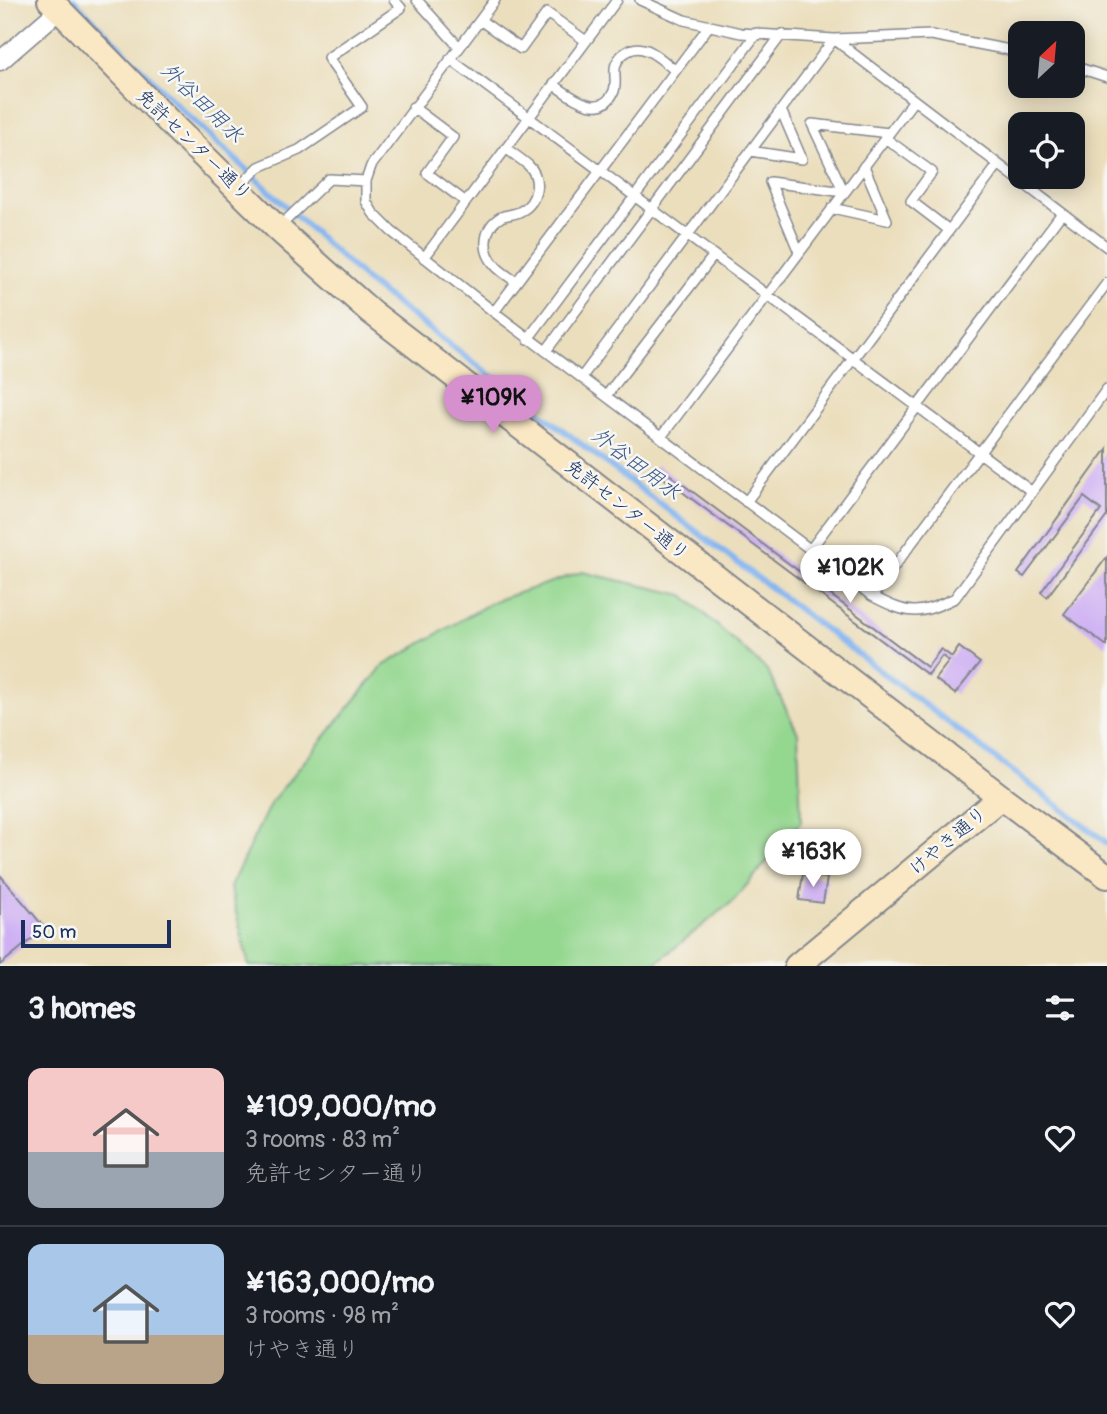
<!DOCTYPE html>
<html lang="en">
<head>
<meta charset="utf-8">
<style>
  :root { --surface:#171b24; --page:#242831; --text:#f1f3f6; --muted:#9ea1a6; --line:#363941; --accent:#d690ce }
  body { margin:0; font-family:Pangolin,"Klee One",sans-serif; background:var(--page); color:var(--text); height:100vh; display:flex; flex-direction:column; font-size:26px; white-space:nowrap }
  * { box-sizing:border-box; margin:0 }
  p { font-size:23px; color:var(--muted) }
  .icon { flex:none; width:38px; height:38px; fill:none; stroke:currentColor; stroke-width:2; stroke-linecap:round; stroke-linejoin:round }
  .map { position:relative; height:966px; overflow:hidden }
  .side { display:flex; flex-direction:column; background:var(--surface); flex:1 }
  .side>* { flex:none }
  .needle { width:46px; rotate:26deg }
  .controls { position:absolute; left:1008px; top:21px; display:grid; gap:14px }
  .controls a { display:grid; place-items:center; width:77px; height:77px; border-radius:14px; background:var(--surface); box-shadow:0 4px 18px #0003; font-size:35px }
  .scale { position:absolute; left:21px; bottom:18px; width:150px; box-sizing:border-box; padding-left:7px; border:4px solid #1b2f5e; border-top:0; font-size:19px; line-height:24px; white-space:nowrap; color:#1b2f5e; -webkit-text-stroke:5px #f6f6f2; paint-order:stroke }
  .price { position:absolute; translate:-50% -60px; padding:0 16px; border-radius:24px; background:#fff; color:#222; font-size:23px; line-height:46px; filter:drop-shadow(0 2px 4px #0008) }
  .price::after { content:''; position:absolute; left:50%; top:42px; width:21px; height:16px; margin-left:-10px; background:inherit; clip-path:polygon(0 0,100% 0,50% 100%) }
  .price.active { background:var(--accent); color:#111 }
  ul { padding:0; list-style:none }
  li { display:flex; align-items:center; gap:21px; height:175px; padding:0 28px }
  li+li { border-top:2px solid var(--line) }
  li span { display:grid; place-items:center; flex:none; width:196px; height:140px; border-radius:14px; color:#555 }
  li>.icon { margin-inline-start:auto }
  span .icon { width:84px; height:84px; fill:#fffc; stroke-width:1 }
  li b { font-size:30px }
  h2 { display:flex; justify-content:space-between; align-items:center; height:84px; padding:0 28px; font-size:30px }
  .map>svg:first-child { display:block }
  .green { fill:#94d78f; stroke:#588376; stroke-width:2 }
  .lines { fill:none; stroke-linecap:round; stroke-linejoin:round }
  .stream { stroke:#84b5f0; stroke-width:6 }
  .building { fill:#cfb1f3 }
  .lane-casing { stroke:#83868d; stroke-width:12 }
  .street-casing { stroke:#83868d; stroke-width:21 }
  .secondary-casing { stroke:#83868d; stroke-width:28 }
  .lane { stroke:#fff; stroke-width:9 }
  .street { stroke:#fff; stroke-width:18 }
  .secondary { stroke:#fae7c3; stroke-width:24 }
  .labels { text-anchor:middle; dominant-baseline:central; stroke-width:5; stroke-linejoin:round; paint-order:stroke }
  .street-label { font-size:19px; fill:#1b2f5e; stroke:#f6f6f2 }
  .water-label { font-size:21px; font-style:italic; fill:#3a578a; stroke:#f6f6f2 }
</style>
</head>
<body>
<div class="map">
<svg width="1107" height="966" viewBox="0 0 1107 966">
  <rect width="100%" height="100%" fill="#f6f6f2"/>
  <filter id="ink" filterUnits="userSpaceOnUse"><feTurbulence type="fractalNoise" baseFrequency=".0143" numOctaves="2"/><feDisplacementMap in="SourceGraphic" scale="14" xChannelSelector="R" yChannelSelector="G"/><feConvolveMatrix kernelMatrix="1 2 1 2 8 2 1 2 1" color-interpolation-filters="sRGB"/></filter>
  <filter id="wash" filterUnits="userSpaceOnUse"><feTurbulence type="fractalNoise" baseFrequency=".00686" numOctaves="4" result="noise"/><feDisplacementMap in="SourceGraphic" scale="28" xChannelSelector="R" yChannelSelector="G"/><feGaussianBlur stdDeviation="1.57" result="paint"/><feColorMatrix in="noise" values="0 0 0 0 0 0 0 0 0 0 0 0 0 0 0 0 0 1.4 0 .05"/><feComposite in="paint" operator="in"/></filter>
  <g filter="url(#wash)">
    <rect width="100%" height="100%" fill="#ebdebc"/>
    <path class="green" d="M582 572 683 595 767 670 798 733 801 822 733 901 652 966H249L230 887 271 802 383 666 494 601Z"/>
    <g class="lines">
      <path class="stream" d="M74 0 183 111 369 283 1107 843"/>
    </g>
    <g id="blocks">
      <path class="building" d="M1107 449V516L1047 597 1041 592 1101 510 1084 497 1024 577 1018 573Z
        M657 465 927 667 941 649 952 657 959 647 980 663 955 694 935 679 949 661 942 656 928 675 653 470Z
        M1107 557V646L1064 614Z
        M803 874 827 878 823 903 799 900Z
        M0 875 45 928 0 965Z"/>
    </g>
  </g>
  <g filter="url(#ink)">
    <use href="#blocks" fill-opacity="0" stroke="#83868d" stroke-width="2"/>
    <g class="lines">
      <defs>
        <path id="lane" d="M417 0 459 47
          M495 0 371 166 366 181V201L373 213 391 231 494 312 872 596C909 615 917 616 955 598L1107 389
          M640 0 684 20 741 33 834 39 931 35 1020 52
          M480 20 521 49 547 13 586 41
          M450 59 1031 491
          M1073 66 1107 77
          M554 85C570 96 601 121 614 91 617 82 613 71 616 64 620 54 632 46 643 49 654 51 666 64 675 70
          M413 107 453 137 427 173 466 202
          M885 138 932 172 911 201 949 230
          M506 148C513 154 521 159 528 165 542 178 538 202 521 211 515 215 507 214 501 217 484 227 481 249 494 264 499 271 508 276 515 281
          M750 151 802 159 781 110
          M238 188 259 167 299 150 362 107 328 58 401 8 394 0
          M844 192 812 124 889 133
          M832 208 887 220 864 166
          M279 227 329 179 366 181
          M799 252 770 182 844 192
          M424 258 617 0
          M494 312 709 26
          M528 339 757 33
          M546 351 782 34
          M581 378 834 39 1107 247
          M606 396 714 255
          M661 437 914 100
          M746 502 998 165
          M810 550 1062 213
          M872 596 1107 283"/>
        <path id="street" d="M0 61 59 10"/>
        <path id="secondary" d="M50 0 177 130 277 228 370 311 1001 797 1107 876
          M797 966 1001 797"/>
      </defs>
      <use href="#lane" class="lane-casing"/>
      <use href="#street" class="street-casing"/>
      <use href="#secondary" class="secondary-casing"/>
      <use href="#lane" class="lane"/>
      <use href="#street" class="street"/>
      <use href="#secondary" class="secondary"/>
    </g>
  </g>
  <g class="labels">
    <g class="street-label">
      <text transform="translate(194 145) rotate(44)">免許センター通り</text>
      <text transform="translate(627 510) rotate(38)">免許センター通り</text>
      <text transform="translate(948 841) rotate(-40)">けやき通り</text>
    </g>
    <g class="water-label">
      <text transform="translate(202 103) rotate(44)">外谷田用水</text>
      <text transform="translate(636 464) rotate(37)">外谷田用水</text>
    </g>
  </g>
</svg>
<div class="controls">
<a><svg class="needle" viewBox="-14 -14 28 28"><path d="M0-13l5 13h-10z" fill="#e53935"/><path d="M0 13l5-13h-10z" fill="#9ea1a6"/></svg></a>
<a><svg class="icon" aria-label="locate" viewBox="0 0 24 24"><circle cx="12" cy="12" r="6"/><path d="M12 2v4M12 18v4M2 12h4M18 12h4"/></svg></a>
</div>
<div class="scale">50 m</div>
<b class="price active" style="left:493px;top:435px">¥109K</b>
<b class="price" style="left:850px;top:605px">¥102K</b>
<b class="price" style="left:813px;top:889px">¥163K</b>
</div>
<section class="side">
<h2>3 homes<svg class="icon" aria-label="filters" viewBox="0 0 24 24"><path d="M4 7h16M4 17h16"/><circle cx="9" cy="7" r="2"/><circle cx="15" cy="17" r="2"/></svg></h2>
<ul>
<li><span style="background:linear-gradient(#f6c9c9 60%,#9aa5b1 0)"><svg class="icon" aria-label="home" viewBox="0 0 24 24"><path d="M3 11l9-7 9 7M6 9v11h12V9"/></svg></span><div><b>¥109,000/mo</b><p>3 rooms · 83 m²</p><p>免許センター通り</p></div><svg class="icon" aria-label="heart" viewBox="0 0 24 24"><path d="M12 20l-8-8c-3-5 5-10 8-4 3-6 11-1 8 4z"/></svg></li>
<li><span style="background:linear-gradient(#a9c7e8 65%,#b9a48a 0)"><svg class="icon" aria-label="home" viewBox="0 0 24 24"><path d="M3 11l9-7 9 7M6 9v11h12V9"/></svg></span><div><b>¥163,000/mo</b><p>3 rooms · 98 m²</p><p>けやき通り</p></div><svg class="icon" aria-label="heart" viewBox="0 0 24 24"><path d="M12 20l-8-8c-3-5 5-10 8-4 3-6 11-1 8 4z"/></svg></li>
</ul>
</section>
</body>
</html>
